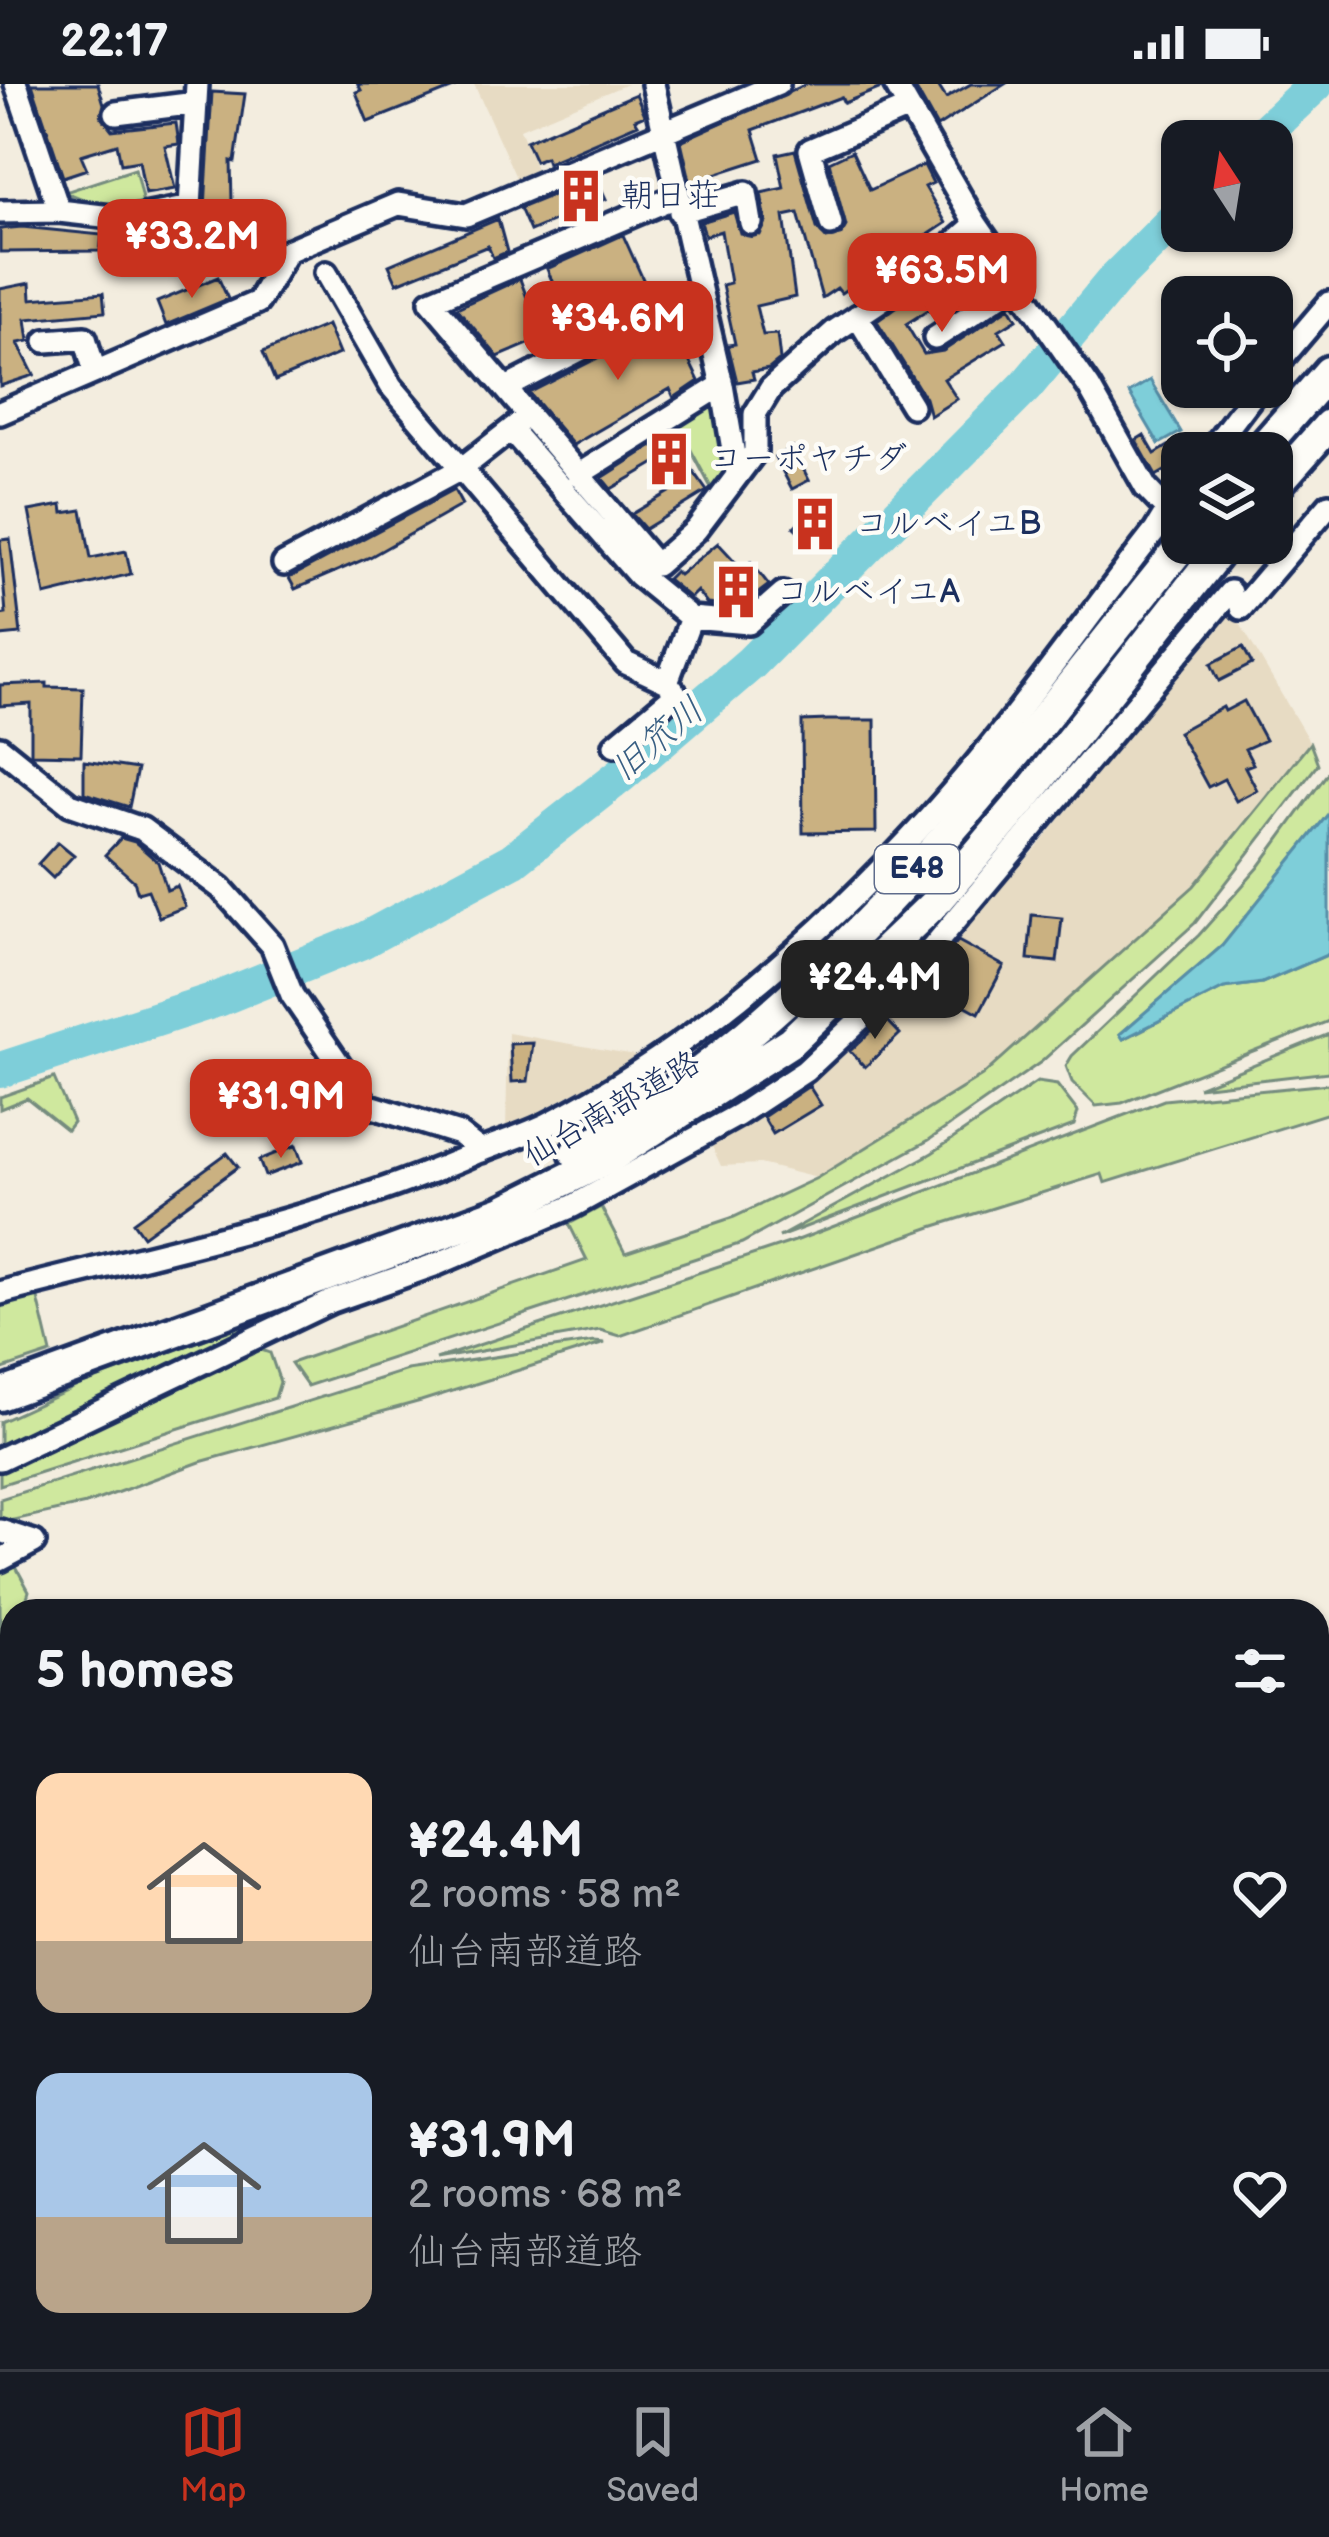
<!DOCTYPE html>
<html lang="en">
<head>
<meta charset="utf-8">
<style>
  :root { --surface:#171b24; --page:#242831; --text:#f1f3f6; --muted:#9ea1a6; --line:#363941; --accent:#c8321e }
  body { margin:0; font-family:"Balsamiq Sans","Klee One",sans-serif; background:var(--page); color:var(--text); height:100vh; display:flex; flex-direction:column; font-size:45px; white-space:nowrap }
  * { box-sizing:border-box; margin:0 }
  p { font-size:39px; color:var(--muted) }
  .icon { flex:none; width:66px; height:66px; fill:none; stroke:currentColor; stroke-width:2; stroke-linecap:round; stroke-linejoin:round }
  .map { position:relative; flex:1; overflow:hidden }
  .drawer { position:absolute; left:0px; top:1515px; width:1329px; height:771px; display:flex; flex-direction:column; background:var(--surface); border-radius:36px 36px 0 0; box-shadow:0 3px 9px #0004 }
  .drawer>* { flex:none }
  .needle { width:78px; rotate:348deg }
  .fabs { position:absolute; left:1161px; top:36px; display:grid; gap:24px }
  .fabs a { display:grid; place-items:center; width:132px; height:132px; border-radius:24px; background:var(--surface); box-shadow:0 3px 9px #0004; font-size:60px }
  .price { position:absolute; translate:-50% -102px; padding:0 27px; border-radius:24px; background:var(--accent); color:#fff; font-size:39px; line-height:78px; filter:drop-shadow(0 3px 6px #0008) }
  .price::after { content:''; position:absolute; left:50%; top:72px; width:36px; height:27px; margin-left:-18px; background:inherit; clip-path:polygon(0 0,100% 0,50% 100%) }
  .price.on { background:#222; color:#fff }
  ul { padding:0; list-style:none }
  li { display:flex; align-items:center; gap:36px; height:300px; padding:0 36px }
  li span { display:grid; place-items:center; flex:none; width:336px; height:240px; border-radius:24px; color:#555 }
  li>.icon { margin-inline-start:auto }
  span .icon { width:144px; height:144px; fill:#fffc; stroke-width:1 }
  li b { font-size:51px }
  h2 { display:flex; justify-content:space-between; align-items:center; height:144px; padding:0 36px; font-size:51px }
  .status { display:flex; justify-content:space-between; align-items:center; height:84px; padding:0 60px; background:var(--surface); direction:ltr }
  .status svg { height:33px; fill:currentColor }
  .tabs { display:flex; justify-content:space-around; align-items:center; height:168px; border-top:3px solid var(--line); background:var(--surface); font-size:33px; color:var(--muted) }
  .tabs a { display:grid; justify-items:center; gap:6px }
  .tabs .on { color:var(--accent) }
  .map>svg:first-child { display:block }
  .built { fill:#e7dbc3 }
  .green { fill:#cfe89e; stroke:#758c7e; stroke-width:3 }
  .water { fill:#7eced9; stroke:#568ea8; stroke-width:3 }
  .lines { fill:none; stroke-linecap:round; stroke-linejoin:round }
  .river { stroke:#7eced9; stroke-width:36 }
  .building { fill:#cab181; stroke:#1b2f5e; stroke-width:3 }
  .minor-casing { stroke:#1b2f5e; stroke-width:30 }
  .highway-casing { stroke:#1b2f5e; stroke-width:39 }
  .minor { stroke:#fdfcf7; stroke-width:21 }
  .highway { stroke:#fdfcf7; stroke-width:30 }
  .labels { text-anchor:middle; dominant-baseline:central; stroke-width:9; stroke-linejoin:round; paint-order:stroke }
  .shield { fill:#fdfcf7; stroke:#5f6c8c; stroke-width:3 }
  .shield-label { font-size:30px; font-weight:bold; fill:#1b2f5e }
  .poi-label { font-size:33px; fill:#1b2f5e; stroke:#fdfcf7; text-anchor:start }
  .street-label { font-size:33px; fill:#1b2f5e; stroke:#fdfcf7 }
  .water-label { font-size:36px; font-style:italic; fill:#395f83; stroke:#fdfcf7 }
</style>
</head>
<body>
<div class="status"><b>22:17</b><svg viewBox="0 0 49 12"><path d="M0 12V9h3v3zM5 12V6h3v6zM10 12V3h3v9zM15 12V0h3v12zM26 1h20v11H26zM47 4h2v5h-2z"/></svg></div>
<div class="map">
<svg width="1329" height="2285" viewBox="0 0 1329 2285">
  <rect width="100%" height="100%" fill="#f3eddf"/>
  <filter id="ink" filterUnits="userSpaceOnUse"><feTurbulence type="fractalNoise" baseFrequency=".00833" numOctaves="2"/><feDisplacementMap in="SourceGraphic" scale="24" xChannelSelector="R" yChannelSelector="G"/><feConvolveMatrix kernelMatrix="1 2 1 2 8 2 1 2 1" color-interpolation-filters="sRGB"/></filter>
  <g filter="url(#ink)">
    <path class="built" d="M474 0H627L520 45 538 90 518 98Z
      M1231 524 1310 659 1194 802 982 992 817 1094 760 1080 721 1082 710 1058 914 895 1035 766Z
      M508 949 641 972 506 1046Z"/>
    <path class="green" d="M135 85 144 124 116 128 65 108Z
      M712 318 733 387 714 409 677 340Z
      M1310 659 1318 680 1195 839 1041 978 929 1056 742 1159 307 1302 291 1279 587 1176 569 1140 601 1123 625 1169 734 1133 817 1094 982 992 1194 802Z
      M1329 687V729L1222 862 1120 950 1124 955 1224 904 1262 899 1329 870V937L1122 1019 1096 1022 1072 998 1066 982 1072 972 1199 851 1259 783Z
      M1329 950V988L1198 1003Z
      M54 994 73 1038 67 1046 27 1014 0 1025V1013Z
      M1037 998 1057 1001 1078 1028 1074 1041 779 1153 932 1069Z
      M1329 1000V1029L1105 1099 1102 1090 932 1143 620 1252 600 1246 436 1275 798 1156 1164 1016Z
      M37 1210 51 1269 0 1286V1220Z
      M314 1215 0 1366V1338L80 1301Z
      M594 1258 605 1259 421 1317 200 1378 86 1420 0 1439V1415L407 1286Z
      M256 1264 270 1269 280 1298 275 1314 0 1401V1381Z
      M16 1483 29 1507 23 1527H12V1543L0 1551V1489Z"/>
    <path class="water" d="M1150 296 1181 348 1159 360 1129 309Z
      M1329 729V870L1262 899 1224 904 1123 955 1120 950 1222 862Z
      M1329 2202V2285H1206L1220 2274H1317V2209Z
      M958 2274H1125L1132 2285H977Z"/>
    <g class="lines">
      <path class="river" d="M1255 57 1316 0
        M0 986 218 915 362 857 513 776 621 691 751 579 1026 302 1115 195 1182 128"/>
    </g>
    <path class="building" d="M32 0H98L104 20 101 32 112 46 176 39 179 60 165 62 175 105 145 110 139 77 121 80 117 60 81 71 87 85 63 93Z
      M358 0H461V1L368 38 356 8 361 6Z
      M807 0H880L881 4 844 19 841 13 753 46 762 75 712 91 715 102 693 109 681 57Z
      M937 0 946 14 971 0H1005L937 43 914 2Z
      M212 8 245 10 235 78 231 77 233 158 197 159 205 124Z
      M636 10 645 31 635 35 638 40 547 79 545 73 535 77 526 57Z
      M795 66 817 144 826 154 841 151 846 142 829 78 852 67 870 106 924 81 933 99 925 103 946 139 841 209 837 204 822 214 798 129 784 132 795 213 756 222 763 251 777 250 780 276 769 285 752 288 754 295 737 298 728 261 735 260 722 201 730 199 721 147 705 152 701 138 734 128 740 149 760 151 766 138 761 109 784 104 777 70Z
      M596 93 606 115 530 147 520 124Z
      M498 135 507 168 493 174 488 162 397 199 389 181Z
      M22 143 102 151 100 167 0 168V145Z
      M182 143 186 165 140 174V153Z
      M623 151 646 202 592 226 594 232 498 273 457 224 520 195 533 230 561 218 547 185Z
      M973 167 987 189 930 219 933 223 906 240 924 270 943 267 1010 223 1017 235 999 246 1006 257 944 295 957 315 930 332 925 314 877 237Z
      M218 193 228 215 166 241 157 218Z
      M30 199 31 215 103 209 105 228 26 235 29 257 18 259 34 291 0 302V205Z
      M680 232 687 247 677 252 699 297 674 314 670 305 573 361 529 309Z
      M327 241 339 270 275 297 263 268Z
      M1144 351 1155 370 1182 354V377L1156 392 1136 356Z
      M668 352 707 407 645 445 632 430 674 405 657 378 611 405 602 394Z
      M792 363 809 396 792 405 775 373Z
      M454 406 462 421 370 473 295 505 289 494Z
      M816 420 835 438 813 461 794 443Z
      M62 421 63 429 82 426 91 474 126 467 131 490 45 511 29 427Z
      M10 455 21 550 0 552V531L6 530 0 456Z
      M718 459 742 485 751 478 769 501 740 523 707 520 697 507 690 514 667 495 675 487 679 491Z
      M1243 563 1252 580 1219 597 1211 580Z
      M47 599V603L83 604 81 671 31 670V620L0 622V601Z
      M1244 617 1265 656 1245 665 1253 680 1245 683 1257 706 1236 717 1224 695 1208 703 1178 648 1223 623 1225 627Z
      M828 636H875L876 748 803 749 802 637Z
      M84 677 137 685 129 723 84 709Z
      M121 754 135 758 158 778 167 806 177 802 185 823 159 833 148 806 138 809 134 797 105 771Z
      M58 758 74 771 53 794 38 780Z
      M1032 831 1062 834 1057 878 1028 875Z
      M958 857 1004 882 979 929 922 898Z
      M885 934 900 950 865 983 850 967Z
      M533 959 528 997 512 998 510 960Z
      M809 1002 821 1021 773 1050 763 1033Z
      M296 1061 302 1078 265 1092 259 1076Z
      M227 1069 238 1083 143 1152 133 1138Z"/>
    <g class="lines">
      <defs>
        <path id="minor" d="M16 0 59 127 129 135 190 123 197 0
          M653 0 722 301 737 389
          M895 0 976 140 1089 303 1146 404 1168 427
          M116 29 196 19
          M675 113 431 217 656 481 696 446 755 368V330L771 304 835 247 913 195 976 140
          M0 128 59 127
          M680 128 746 109 751 139
          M831 140 810 66 908 24
          M326 189 391 302 626 579 667 598 691 534 638 491 511 346
          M857 232 912 322
          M935 254 1016 201
          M46 257 85 254 95 288
          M1272 286 1329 219
          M506 304 699 205
          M0 329 258 218 287 167 398 120 466 131 778 0
          M1209 369 1259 303
          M578 391 722 301
          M284 480 461 385 517 341
          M1241 524 1329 421
          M691 534 749 539 783 509
          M615 661 676 610 667 598
          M0 664 70 720 142 745 221 804 272 861 292 911 367 1021 459 1050 481 1067
          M0 1209C160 1167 329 1135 480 1067 502 1058 526 1051 548 1040 694 965 819 855 929 734 1009 646 1081 541 1155 447L1182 403
          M0 1375 332 1217 437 1180 573 1122 738 1031 805 987 918 881 1230 508
          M0 1447 34 1458 0 1476"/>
        <path id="highway" d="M1258 369 1329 288
          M1272 405 1329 341
          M576 1069C832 927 1004 682 1184 459
          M0 1311 503 1127 609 1074 790 958 939 815 1028 710 1225 459"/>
      </defs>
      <use href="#minor" class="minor-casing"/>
      <use href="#highway" class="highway-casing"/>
      <use href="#minor" class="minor"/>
      <use href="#highway" class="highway"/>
    </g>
  </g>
  <defs>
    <symbol id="building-bare" viewBox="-9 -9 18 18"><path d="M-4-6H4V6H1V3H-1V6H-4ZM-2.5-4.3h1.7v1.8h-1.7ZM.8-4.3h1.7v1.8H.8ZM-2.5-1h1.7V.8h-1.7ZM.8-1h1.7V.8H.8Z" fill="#c8321e" stroke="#fdfcf7" stroke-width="2.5" paint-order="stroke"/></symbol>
  </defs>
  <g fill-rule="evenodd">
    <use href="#building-bare" x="543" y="74" width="76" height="76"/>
    <use href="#building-bare" x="631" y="337" width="76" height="76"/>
    <use href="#building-bare" x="777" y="402" width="76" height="76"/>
    <use href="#building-bare" x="698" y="470" width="76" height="76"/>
  </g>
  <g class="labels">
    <rect class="shield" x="875" y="761" width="84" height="48" rx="9"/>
    <g class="shield-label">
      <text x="917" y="785">E48</text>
    </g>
    <g class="poi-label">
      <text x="621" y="112">朝日荘</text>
      <text x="709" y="375">コーポヤチダ</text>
      <text x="855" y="440">コルベイユB</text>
      <text x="776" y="508">コルベイユA</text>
    </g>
    <g class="street-label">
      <text transform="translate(612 1025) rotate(-30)">仙台南部道路</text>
    </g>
    <g class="water-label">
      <text transform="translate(658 656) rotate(-40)">旧笊川</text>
    </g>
  </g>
</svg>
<div class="fabs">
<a><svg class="needle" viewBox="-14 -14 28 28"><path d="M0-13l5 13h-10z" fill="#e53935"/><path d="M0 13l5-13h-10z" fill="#9ea1a6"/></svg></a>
<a><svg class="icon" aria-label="locate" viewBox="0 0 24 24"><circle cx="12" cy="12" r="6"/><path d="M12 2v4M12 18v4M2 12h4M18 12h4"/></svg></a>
<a><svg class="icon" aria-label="layers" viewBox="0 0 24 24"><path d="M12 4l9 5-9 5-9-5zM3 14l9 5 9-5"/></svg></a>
</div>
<b class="price" style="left:192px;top:217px">¥33.2M</b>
<b class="price" style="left:942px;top:251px">¥63.5M</b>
<b class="price" style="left:618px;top:299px">¥34.6M</b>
<b class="price on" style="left:875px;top:958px">¥24.4M</b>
<b class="price" style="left:281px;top:1077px">¥31.9M</b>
<section class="drawer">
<h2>5 homes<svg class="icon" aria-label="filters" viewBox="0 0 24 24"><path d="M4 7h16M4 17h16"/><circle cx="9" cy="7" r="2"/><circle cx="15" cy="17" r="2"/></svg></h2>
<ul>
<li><span style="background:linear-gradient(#ffd9b3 70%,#b9a48a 0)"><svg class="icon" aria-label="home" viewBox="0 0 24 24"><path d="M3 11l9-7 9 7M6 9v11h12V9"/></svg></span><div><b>¥24.4M</b><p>2 rooms · 58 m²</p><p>仙台南部道路</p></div><svg class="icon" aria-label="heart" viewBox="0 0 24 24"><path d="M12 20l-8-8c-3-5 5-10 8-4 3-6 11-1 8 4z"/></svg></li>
<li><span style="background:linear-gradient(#a9c7e8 60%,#b9a48a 0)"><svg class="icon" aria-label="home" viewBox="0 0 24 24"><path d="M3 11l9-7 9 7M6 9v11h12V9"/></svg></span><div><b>¥31.9M</b><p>2 rooms · 68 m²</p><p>仙台南部道路</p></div><svg class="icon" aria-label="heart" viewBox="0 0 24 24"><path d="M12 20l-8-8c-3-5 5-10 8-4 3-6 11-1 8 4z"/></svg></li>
</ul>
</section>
</div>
<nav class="tabs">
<a class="on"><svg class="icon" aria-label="map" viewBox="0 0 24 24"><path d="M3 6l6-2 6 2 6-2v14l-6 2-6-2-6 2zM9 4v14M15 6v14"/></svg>Map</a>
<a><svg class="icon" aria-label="saved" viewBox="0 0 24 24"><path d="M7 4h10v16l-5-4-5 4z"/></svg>Saved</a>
<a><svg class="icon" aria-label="home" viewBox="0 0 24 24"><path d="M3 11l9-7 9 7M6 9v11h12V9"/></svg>Home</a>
</nav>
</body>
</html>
